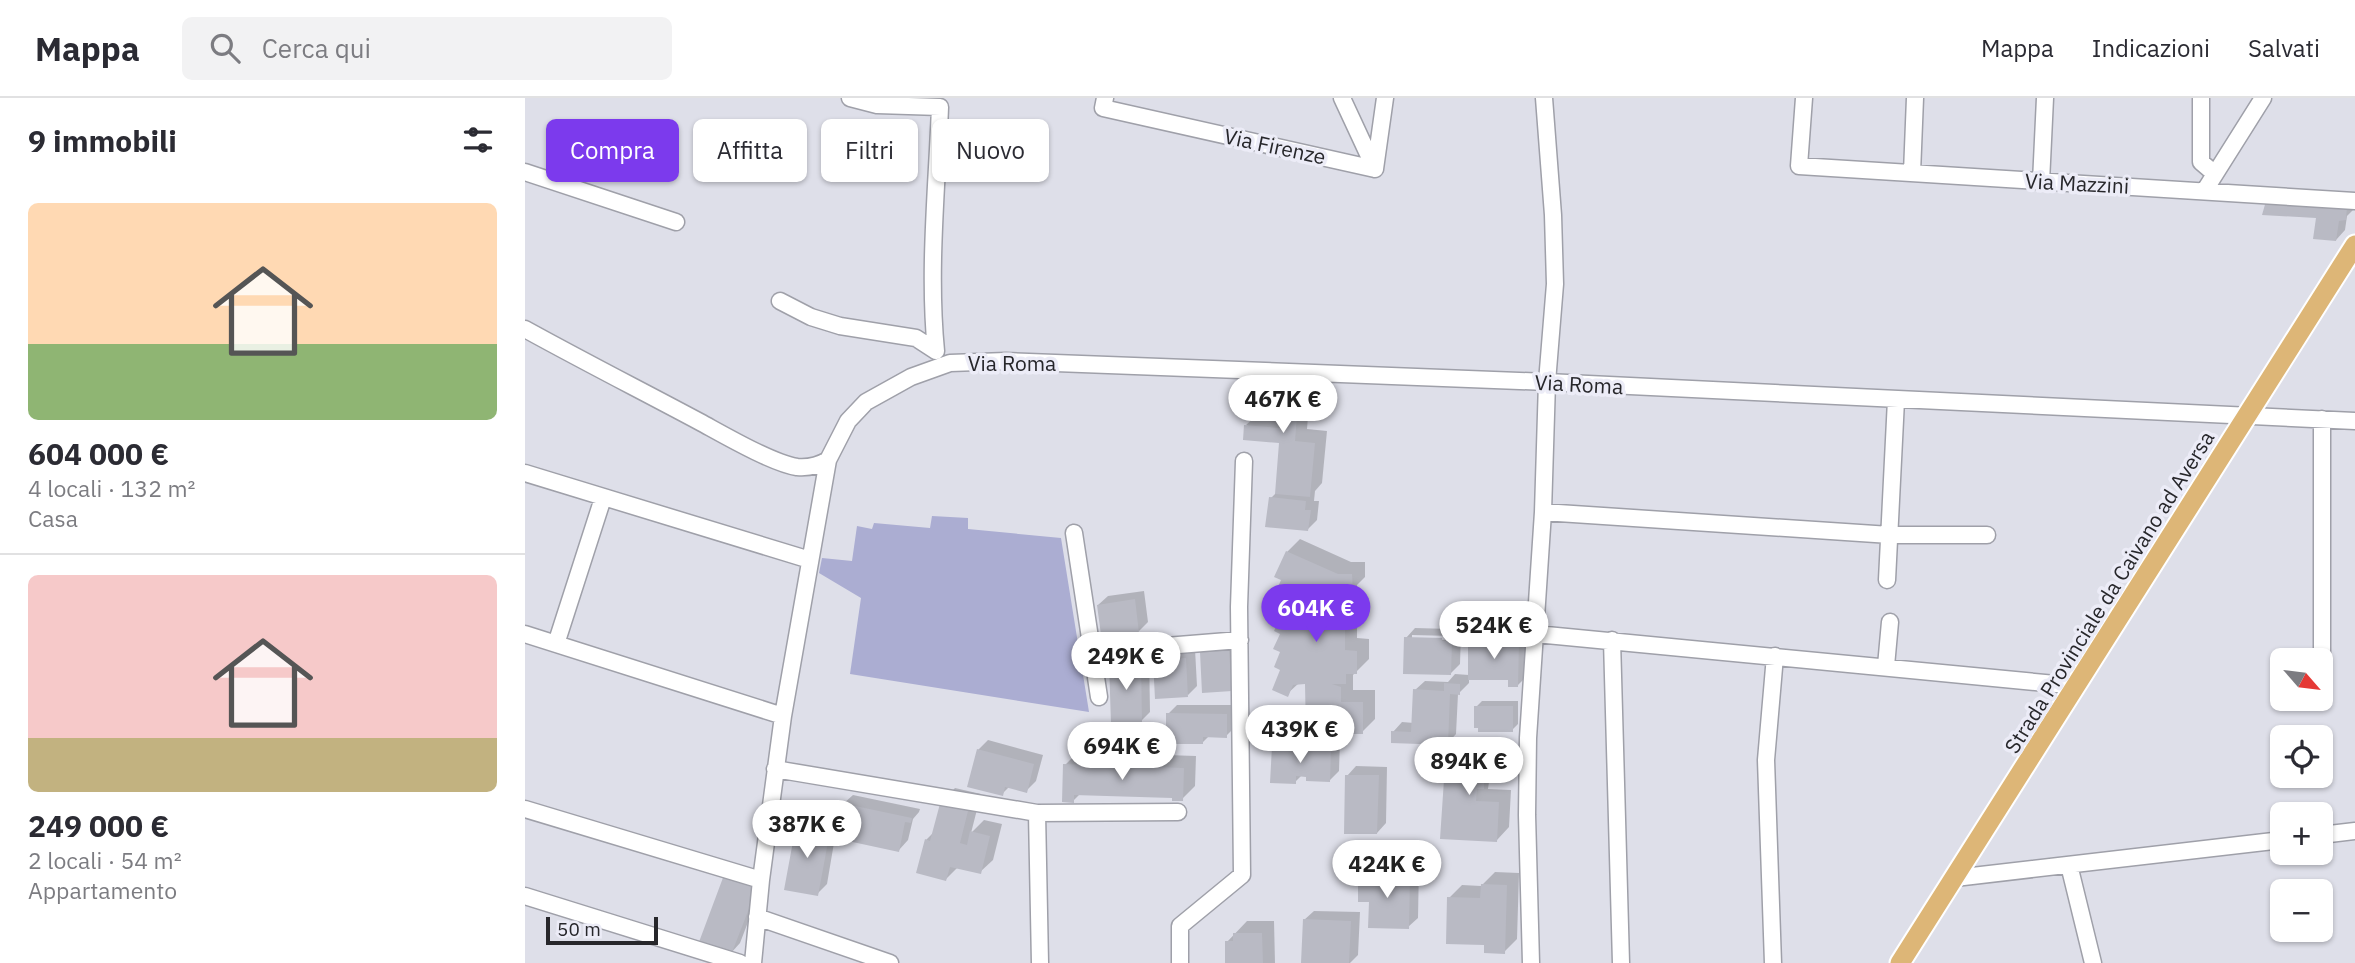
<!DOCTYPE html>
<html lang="it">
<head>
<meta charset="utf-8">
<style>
  :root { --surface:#fff; --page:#f2f2f3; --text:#2b2b33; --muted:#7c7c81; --line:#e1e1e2; --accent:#7c3aed }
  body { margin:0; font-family:"IBM Plex Sans",sans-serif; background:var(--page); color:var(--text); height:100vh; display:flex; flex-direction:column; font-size:26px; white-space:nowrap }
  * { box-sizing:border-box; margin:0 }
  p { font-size:23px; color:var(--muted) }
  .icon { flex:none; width:38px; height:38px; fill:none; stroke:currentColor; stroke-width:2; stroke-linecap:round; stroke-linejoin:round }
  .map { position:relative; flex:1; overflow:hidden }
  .panel { display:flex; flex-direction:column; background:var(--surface); width:525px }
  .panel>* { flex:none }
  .guide { position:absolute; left:21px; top:21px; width:665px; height:63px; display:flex; gap:14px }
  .needle { width:46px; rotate:118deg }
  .buttons { position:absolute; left:1745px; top:550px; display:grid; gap:14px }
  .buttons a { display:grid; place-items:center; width:63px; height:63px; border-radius:10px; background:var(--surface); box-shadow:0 2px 5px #0004; font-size:35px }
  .scale { position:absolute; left:21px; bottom:18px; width:112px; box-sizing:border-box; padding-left:7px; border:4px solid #27272b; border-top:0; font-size:19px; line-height:24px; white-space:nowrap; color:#27272b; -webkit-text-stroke:5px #ececf7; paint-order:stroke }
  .price { position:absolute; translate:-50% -60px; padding:0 16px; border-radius:24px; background:#fff; color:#222; font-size:23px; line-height:46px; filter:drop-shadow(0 2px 4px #0008) }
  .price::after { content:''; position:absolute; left:50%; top:42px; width:21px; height:16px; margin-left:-10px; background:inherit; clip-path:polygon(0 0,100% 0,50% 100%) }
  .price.current { background:var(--accent); color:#fff }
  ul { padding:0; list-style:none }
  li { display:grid; align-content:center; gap:14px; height:371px; padding:0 28px }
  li+li { border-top:2px solid var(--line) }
  li span { display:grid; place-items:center; height:217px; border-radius:10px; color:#555 }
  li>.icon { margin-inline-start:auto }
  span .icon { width:126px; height:126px; fill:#fffc; stroke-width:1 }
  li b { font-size:30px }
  h2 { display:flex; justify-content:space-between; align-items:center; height:84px; padding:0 28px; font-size:30px }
  .chip { padding:0 24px; border-radius:10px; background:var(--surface); box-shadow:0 2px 5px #0004; font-size:24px; line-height:63px }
  .chip.current { background:var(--accent); color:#fff }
  header { display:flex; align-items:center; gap:42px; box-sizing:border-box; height:98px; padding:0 35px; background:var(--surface); border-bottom:2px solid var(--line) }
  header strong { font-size:33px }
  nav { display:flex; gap:38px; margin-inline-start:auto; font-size:24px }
  .search { width:490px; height:63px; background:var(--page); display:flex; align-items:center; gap:18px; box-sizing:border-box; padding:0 24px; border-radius:10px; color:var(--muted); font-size:26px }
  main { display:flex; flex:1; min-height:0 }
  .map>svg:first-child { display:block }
  .green { fill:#abadd2 }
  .shadow { fill:#0003; fill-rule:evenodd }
  .building { fill:#b9bac4 }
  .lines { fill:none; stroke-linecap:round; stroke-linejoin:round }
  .minor-casing { stroke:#9fa0a9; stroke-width:19 }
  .major-casing { stroke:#fff; stroke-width:23 }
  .minor { stroke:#fff; stroke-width:16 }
  .major { stroke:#ddb677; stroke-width:19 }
  .labels { text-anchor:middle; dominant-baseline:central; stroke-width:7; stroke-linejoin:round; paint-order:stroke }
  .street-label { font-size:21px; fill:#27272b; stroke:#ececf7 }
</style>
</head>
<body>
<header>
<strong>Mappa</strong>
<div class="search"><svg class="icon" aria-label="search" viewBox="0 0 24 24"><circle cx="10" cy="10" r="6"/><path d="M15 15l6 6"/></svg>Cerca qui</div>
<nav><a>Mappa</a><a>Indicazioni</a><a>Salvati</a></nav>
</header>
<main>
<section class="panel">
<h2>9 immobili<svg class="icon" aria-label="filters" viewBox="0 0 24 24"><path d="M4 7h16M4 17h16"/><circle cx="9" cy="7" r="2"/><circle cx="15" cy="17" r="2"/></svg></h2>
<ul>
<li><span style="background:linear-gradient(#ffd9b3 65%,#8fb573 0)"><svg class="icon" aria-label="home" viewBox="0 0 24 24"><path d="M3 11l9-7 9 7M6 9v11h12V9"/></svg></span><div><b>604 000 €</b><p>4 locali · 132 m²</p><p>Casa</p></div></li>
<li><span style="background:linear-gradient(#f6c9c9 75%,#c2b280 0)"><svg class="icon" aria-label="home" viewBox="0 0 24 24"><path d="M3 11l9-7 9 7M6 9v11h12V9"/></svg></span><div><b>249 000 €</b><p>2 locali · 54 m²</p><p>Appartamento</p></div></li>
</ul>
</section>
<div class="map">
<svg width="1830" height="865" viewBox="0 0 1830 865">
  <rect width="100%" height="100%" fill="#dedfe9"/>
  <path class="green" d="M407 418 443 420V431L536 440 564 614 325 576 336 500 294 475 297 460 327 463 332 428 347 431 349 425 405 430Z"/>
  <path class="shadow" d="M1743 104 1830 110 1822 118 1820 132 1811 142 1794 119Z
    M735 264 787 268 782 331 802 333 797 385 790 393 789 403H794L792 422 783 431 746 400 752 394 756 343 721 327 734 315 758 317 760 295 740 293 727 306 722 277Z
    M775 441 826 464H840V479L832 487V540L844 541V561L828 577V592H850V621L837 634 782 585H774L762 596 757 571 758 481 762 454Z
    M619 493 623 524 614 533 573 507 583 498Z
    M890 530 926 531V534H936L935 566 925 576 881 540ZM887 537 926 538V542L887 541Z
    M954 533 1003 534 1002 578 993 587 985 581 944 580V585L933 596 931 636 922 646 868 634 877 624 889 625 890 592 900 583 923 584 930 576 944 577 945 543Z
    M713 544 716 582 706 592 676 555 686 546Z
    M670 551 672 588 663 597 630 563 639 553Z
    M624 554 625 614 616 623 586 564 596 555Z
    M957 603H993V626L987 632 951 609Z
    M652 607H711V628L701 638H684L677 645 643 616Z
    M758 639 815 642 814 673 804 683 777 677 770 684 748 649Z
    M936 640 986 642 985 668 972 681H967L964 684 963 691 986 692 984 729 972 742 923 653Z
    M463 642 518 657 511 683 501 693 485 688 477 696 453 652Z
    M553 654 671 658 670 688 657 701 649 698 556 695 548 703 540 667Z
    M831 668 862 669 861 725 852 735 822 678Z
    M430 690 456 696 446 735 459 722 477 726 468 762 455 774 433 769 421 781 401 742 409 734 417 703Z
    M328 697 395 711 394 714 388 721 383 742 374 752 310 739 302 786 292 796 272 728 282 718 314 724 318 706Z
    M856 766 894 767 893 820 883 829 835 785Z
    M970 774 994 775 992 841 979 854 961 846 924 800 937 787 956 788Z
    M201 778 240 780 215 845 206 855Z
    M789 813 835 814 833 857 825 865H778L779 822Z
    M722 823H749L750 865H702V844Z"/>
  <path class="building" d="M1741 103 1822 108 1821 122 1814 123 1811 143 1788 141 1791 120 1737 117Z
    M721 276 775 280 770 343 790 345 785 399 750 396 754 345 718 342 719 327 755 330 758 296 729 294 728 308 718 307Z
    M744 399 781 403 780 412H786L783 433 740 429Z
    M761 453 813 476H827L828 494H820V552L832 553V576H821V586H807L816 589V604H838V636H781L780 586 768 587 763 599 747 592 755 572 749 569 755 554 748 551 755 536 749 533 756 518 749 515 755 501 749 498 756 482 749 479Z
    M610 501 614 535 591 538 590 535 576 537 572 507Z
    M879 539 917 540V543H927L926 577 878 576Z
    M943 542 994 543 993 589H983V582H943Z
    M704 553 707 593 677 595 675 554Z
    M661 560 663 599 630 601 628 562Z
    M616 563 617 625 586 626 584 564Z
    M919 585 935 586V597L925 596 923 647 866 645V633L886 634 888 591 919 593Z
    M949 608H988V634H953V630H949Z
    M641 615 702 616V640L678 639V646H641Z
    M747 648 806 651 805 684 781 683V679L771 678V686L745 685Z
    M452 651 509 666 502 695 480 689 478 698 442 689Z
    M921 652 974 654 973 683 959 682V691H952L951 703 974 704 972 744 915 741Z
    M538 666 659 670 658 703H647V700L549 697V705L537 704Z
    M820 677H854L852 736H819Z
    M416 702 444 709 435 745 442 747 445 733 465 738 456 776 425 769 421 783 391 775 400 741 405 743Z
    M316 705 387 720 386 725 380 724 374 754 309 740Z
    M271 727 305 733 293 798 259 792Z
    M844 775 885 776 884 831 843 830 844 804H833V785H844Z
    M199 777 232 790 206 857 174 844Z
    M956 786 982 787 980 856 959 855V847L921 846 922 799 955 800Z
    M778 821 826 823 824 865H776Z
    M708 835H737L738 865H700V843H708Z"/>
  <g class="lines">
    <defs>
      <path id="minor" d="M325 0 352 7 415 9C412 89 403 173 411 253
        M580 0 578 10 850 71 860 0
        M817 0 850 71
        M1279 0 1274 68 1830 103
        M1676 0V64L1690 76
        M0 74 151 124
        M1387 75 1390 0
        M1516 84 1520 0
        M1680 92 1738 0
        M255 203 286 219 315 228 391 240 411 253
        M0 231C58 263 117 293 175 324 199 337 247 365 272 369 284 370 293 368 303 362
        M1797 321V586
        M0 375 285 462
        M1018 414 1365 437H1462
        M549 435 574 599
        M1362 482 1371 302
        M0 536 258 618
        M1011 536 1552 588
        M1087 542 1096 865
        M31 546 78 400
        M567 554 715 542
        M1361 568 1365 524
        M250 671 512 715 653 714
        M0 711 236 782
        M512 715 515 865
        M1796 737 1830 733
        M1544 767 1568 865
        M1430 780 1757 742
        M0 798 215 865
        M232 819 365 865
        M228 865 236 782 258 618 303 362 323 323 341 304 386 279 425 265 481 263 1022 284 1830 323
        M655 865V828L717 777 714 509 719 363
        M1006 865 1002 717 1003 640 1018 414 1022 284 1030 186 1028 117 1019 0
        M1248 865 1241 662 1250 558"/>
      <path id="major" d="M1375 865 1830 147"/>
    </defs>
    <use href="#minor" class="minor-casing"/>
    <use href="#major" class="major-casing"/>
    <use href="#minor" class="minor"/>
    <use href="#major" class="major"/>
  </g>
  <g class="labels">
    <g class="street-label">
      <text transform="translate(750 48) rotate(12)">Via Firenze</text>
      <text transform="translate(1552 85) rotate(3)">Via Mazzini</text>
      <text x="487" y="265">Via Roma</text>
      <text transform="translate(1054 286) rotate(3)">Via Roma</text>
      <text transform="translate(1584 494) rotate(-58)">Strada Provinciale da Caivano ad Aversa</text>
    </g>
  </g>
</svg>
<div class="buttons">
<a><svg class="needle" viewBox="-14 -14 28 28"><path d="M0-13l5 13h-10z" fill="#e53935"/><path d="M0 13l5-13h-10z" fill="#7c7c81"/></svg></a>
<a><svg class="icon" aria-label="locate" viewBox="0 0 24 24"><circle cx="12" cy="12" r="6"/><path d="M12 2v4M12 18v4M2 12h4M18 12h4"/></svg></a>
<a>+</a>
<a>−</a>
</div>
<div class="scale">50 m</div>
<b class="price" style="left:758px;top:337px">467K €</b>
<b class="price current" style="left:791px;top:546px">604K €</b>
<b class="price" style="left:969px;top:563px">524K €</b>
<b class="price" style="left:601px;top:594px">249K €</b>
<b class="price" style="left:775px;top:667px">439K €</b>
<b class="price" style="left:597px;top:684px">694K €</b>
<b class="price" style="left:944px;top:699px">894K €</b>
<b class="price" style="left:282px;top:762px">387K €</b>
<b class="price" style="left:862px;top:802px">424K €</b>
<div class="guide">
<a class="chip current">Compra</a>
<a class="chip">Affitta</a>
<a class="chip">Filtri</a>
<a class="chip">Nuovo</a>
</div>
</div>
</main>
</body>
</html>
